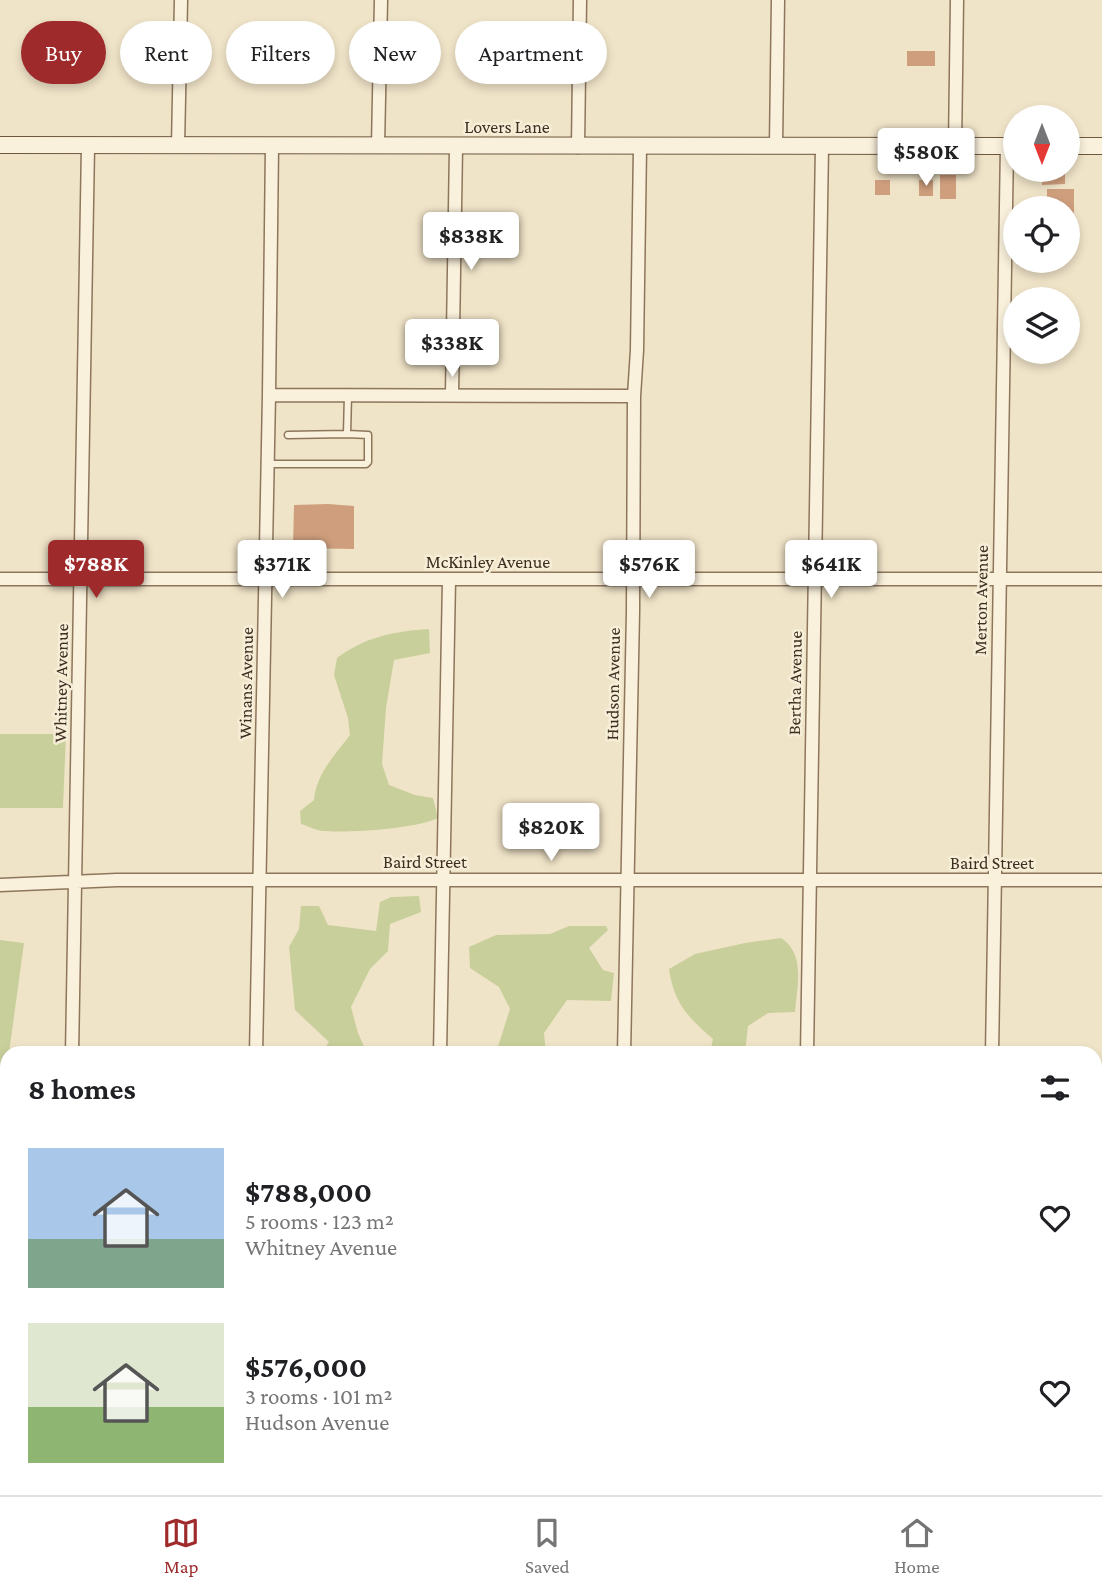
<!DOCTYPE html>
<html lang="en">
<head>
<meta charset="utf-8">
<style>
  :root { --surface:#fff; --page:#f6f6f6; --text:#202124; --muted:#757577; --line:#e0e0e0; --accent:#9e2a2b }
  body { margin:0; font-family:"Crimson Pro",serif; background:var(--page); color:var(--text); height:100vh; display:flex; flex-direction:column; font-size:26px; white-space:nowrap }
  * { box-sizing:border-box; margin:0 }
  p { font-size:23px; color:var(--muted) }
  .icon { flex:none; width:38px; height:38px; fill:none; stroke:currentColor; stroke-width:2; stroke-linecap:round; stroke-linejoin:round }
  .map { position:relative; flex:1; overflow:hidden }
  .sheet { position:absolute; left:0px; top:1046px; width:1102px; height:450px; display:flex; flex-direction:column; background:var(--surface); border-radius:21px 21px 0 0; box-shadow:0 4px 10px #0003 }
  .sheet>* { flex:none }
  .banner { position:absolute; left:21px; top:21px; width:700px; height:63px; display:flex; gap:14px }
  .needle { width:46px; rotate:180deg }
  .fabs { position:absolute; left:1003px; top:105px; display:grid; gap:14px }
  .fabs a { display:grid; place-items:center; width:77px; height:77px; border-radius:50%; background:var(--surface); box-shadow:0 4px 10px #0003; font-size:35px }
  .price { position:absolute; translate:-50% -60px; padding:0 16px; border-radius:7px; background:#fff; color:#222; font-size:23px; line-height:46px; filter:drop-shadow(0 2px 4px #0008) }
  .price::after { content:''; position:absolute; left:50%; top:42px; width:21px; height:16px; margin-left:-10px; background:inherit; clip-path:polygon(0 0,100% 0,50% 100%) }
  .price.on { background:var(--accent); color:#fff }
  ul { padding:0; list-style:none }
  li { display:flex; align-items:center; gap:21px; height:175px; padding:0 28px }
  li span { display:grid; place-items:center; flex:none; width:196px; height:140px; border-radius:0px; color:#555 }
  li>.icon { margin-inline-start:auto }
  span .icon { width:84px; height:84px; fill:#fffc; stroke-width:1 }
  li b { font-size:30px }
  h2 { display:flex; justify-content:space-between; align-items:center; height:84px; padding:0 28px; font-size:30px }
  .pill { padding:0 24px; border-radius:32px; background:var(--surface); box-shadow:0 4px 10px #0003; font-size:24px; line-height:63px }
  .pill.on { background:var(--accent); color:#fff }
  .tabs { display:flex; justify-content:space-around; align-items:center; height:98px; border-top:2px solid var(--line); background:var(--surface); font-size:19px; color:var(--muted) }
  .tabs a { display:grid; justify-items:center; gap:4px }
  .tabs .on { color:var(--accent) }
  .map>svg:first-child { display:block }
  .green { fill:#c9cf9b }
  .building { fill:#cf9f7d }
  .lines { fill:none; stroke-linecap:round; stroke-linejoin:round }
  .lane-casing { stroke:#8d765c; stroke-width:9 }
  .street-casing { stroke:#8d765c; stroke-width:15 }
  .secondary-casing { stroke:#6f573f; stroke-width:18 }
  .lane { stroke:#faf1dc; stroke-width:6 }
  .street { stroke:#faf1dc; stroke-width:12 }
  .secondary { stroke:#faf1dc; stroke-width:16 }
  .labels { text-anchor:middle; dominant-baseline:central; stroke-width:5; stroke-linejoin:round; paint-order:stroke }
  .street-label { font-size:18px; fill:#3d2e20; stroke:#f7eed8 }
</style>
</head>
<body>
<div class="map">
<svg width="1102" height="1495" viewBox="0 0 1102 1495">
  <rect width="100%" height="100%" fill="#f0e4c8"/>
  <path class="green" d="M429 629 430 653 394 660 386 708 382 764 389 785 415 795 433 798 438 818C415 829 349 833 322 831 315 830 308 826 301 824L300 811 314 800C316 774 335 755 350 735L348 718 334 675 337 658C365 637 395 631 429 629Z
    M0 734H66L63 808H0Z
    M419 896 421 912 390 924 388 951 370 969 351 1007 358 1033 367 1053H321L329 1042 295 1010 289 947 299 929 301 906H319L328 925 376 931 380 902 391 897Z
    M569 926H606L608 930 589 948 603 970 614 973 611 1001 567 1000 544 1033 546 1053H496L510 1009 499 987 470 968 469 947 496 935 550 934Z
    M781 938C806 954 797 987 795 1012L768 1013 748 1026 745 1053H710L713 1039C688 1017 674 1004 669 969L695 954 745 943Z
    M0 940 24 943 9 1053 7 1054V1123L3 1128 0 1146Z
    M0 1153 4 1167H7V1191L0 1189Z
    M7 1283V1464L0 1468V1285Z
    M1102 1300V1495H1063L1062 1489H1096V1302Z
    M121 1489H189L192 1495H123Z
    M258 1489H378V1495H258Z
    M457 1489H548L555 1495H456Z
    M667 1489H760V1495H665Z
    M838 1489H914L915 1495H835Z"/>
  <path class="building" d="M907 51H935V66H907Z
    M1065 170V184L1042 185V171Z
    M940 175H956V199H940Z
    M875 180H890V195H875Z
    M919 180H933V196H919Z
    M1047 189H1074V214H1068V208L1047 206Z
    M328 504 354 506V549L293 548 294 505Z"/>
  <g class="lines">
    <defs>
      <path id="lane" d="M288 435 347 434 348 395
        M268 464H366L368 462V435L347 434"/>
      <path id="street" d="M776 145 778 0
        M178 146 181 0
        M378 146 381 0
        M955 146 957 0
        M578 147 580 0
        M269 395 634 396
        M452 395 456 147
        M0 579H1102
        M0 885 117 880H1102
        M72 1054 88 146
        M256 1054 269 395 272 146
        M440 1054 449 580
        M624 1054 633 612 634 396 637 350 640 147
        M807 1054 822 146
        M992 1054 1007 146
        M0 1249H7
        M1096 1249H1102
        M64 1495V1489
        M248 1495V1489
        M432 1495V1489
        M616 1495V1489
        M796 1495V1489
        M984 1495V1489"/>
      <path id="secondary" d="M0 145 1015 146
        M1068 146H1102"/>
    </defs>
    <use href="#lane" class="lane-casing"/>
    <use href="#street" class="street-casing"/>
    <use href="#secondary" class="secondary-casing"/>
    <use href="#lane" class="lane"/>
    <use href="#street" class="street"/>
    <use href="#secondary" class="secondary"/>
  </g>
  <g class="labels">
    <g class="street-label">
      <text x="507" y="127">Lovers Lane</text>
      <text x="488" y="562">McKinley Avenue</text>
      <text transform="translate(981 600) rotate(-89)">Merton Avenue</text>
      <text transform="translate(61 683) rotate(-89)">Whitney Avenue</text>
      <text transform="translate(246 683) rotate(-89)">Winans Avenue</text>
      <text transform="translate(795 683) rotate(-89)">Bertha Avenue</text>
      <text transform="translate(613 684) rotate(-89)">Hudson Avenue</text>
      <text x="425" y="862">Baird Street</text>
      <text x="992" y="863">Baird Street</text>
    </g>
  </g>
</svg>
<div class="fabs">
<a><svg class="needle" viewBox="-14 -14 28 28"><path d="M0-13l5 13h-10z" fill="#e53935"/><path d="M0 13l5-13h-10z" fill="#757577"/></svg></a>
<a><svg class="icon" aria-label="locate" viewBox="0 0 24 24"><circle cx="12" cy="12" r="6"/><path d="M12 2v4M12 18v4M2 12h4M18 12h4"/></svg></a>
<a><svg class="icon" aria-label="layers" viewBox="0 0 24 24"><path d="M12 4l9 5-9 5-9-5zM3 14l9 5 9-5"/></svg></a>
</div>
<b class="price" style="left:926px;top:188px">$580K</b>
<b class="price" style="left:471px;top:272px">$838K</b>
<b class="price" style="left:452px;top:379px">$338K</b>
<b class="price on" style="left:96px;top:600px">$788K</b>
<b class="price" style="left:282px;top:600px">$371K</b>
<b class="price" style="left:649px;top:600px">$576K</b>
<b class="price" style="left:831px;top:600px">$641K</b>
<b class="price" style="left:551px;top:863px">$820K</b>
<div class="banner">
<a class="pill on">Buy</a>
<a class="pill">Rent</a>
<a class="pill">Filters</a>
<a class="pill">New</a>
<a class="pill">Apartment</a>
</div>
<section class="sheet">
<h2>8 homes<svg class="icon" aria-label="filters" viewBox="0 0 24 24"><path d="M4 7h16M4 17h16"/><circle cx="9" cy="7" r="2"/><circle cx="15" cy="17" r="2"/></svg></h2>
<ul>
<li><span style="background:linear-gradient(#a9c7e8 65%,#7fa58c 0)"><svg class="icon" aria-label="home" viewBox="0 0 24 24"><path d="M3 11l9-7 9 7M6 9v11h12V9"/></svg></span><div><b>$788,000</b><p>5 rooms · 123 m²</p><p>Whitney Avenue</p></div><svg class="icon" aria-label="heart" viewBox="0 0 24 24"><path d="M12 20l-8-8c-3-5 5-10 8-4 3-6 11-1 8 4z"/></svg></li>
<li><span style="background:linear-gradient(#dfe7d0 60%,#8fb573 0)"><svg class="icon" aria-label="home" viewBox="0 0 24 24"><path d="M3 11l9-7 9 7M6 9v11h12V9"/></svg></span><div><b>$576,000</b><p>3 rooms · 101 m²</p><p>Hudson Avenue</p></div><svg class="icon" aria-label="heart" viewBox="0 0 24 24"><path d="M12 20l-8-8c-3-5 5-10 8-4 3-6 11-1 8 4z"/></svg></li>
</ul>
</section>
</div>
<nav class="tabs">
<a class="on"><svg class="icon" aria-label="map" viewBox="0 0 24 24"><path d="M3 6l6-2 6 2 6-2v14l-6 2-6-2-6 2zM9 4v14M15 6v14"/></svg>Map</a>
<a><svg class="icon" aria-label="saved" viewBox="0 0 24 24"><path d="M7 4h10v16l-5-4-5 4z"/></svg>Saved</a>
<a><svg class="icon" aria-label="home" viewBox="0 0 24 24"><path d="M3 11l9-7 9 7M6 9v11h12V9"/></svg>Home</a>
</nav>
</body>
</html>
